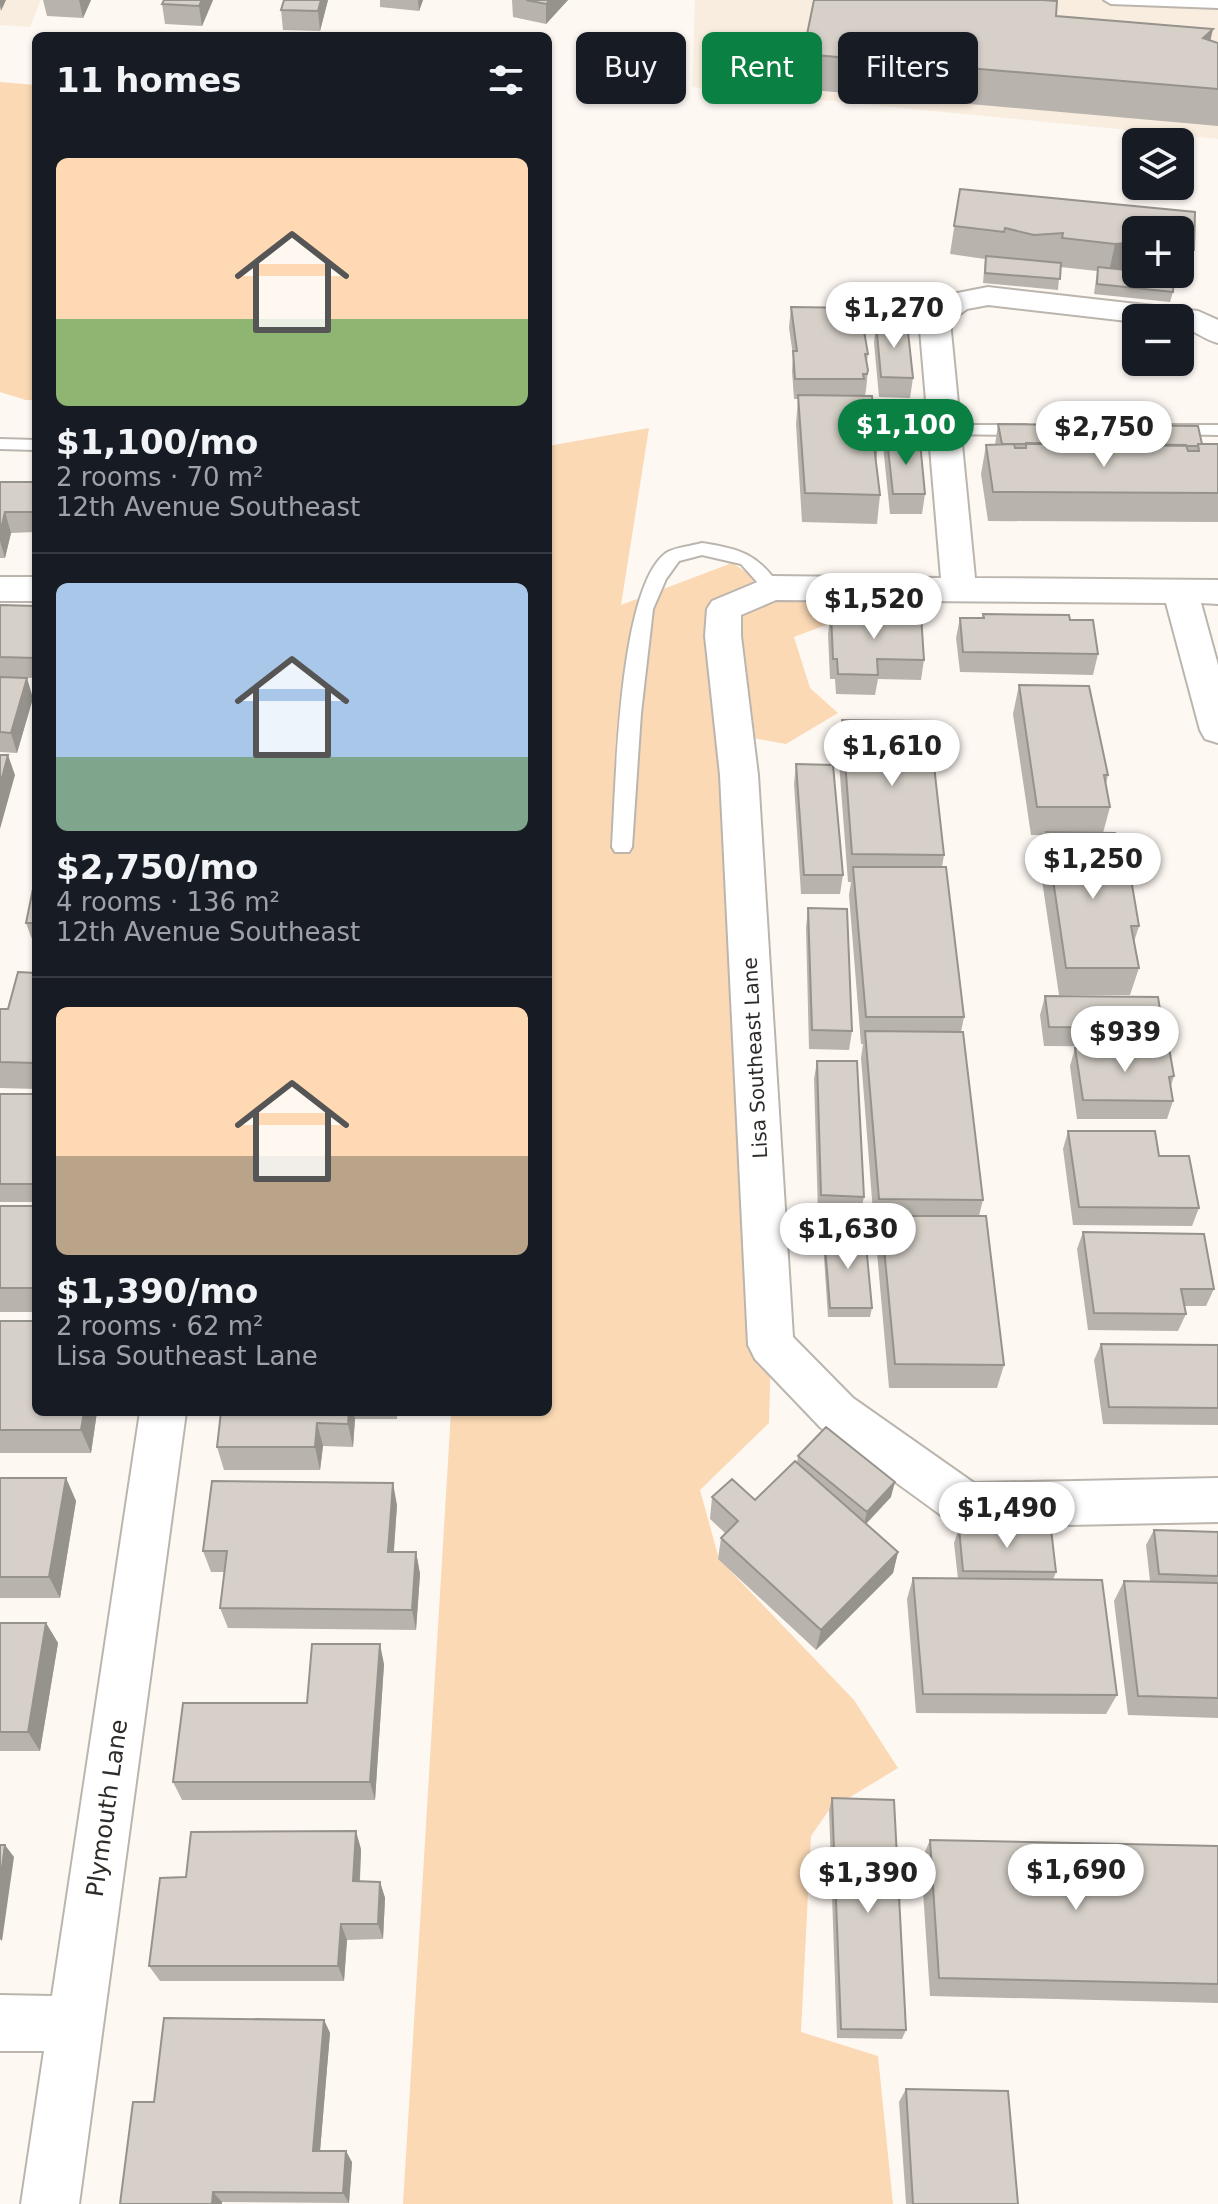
<!DOCTYPE html>
<html lang="en">
<head>
<meta charset="utf-8">
<style>
  :root { --surface:#171b24; --page:#242831; --text:#f1f3f6; --muted:#9ea1a6; --line:#363941; --accent:#0b8043 }
  body { margin:0; font-family:"DejaVu Sans",sans-serif; background:var(--page); color:var(--text); height:100vh; display:flex; flex-direction:column; font-size:30px; white-space:nowrap }
  * { box-sizing:border-box; margin:0 }
  p { font-size:26px; color:var(--muted) }
  .icon { flex:none; width:44px; height:44px; fill:none; stroke:currentColor; stroke-width:2; stroke-linecap:round; stroke-linejoin:round }
  .map { position:relative; flex:1; overflow:hidden }
  .sheet { position:absolute; left:32px; top:32px; width:520px; height:1384px; display:flex; flex-direction:column; background:var(--surface); border-radius:12px; box-shadow:0 2px 6px #0004 }
  .sheet>* { flex:none }
  .hud { position:absolute; left:576px; top:32px; width:522px; height:72px; display:flex; gap:16px }
  .fabs { position:absolute; left:1122px; top:128px; display:grid; gap:16px }
  .fabs a { display:grid; place-items:center; width:72px; height:72px; border-radius:12px; background:var(--surface); box-shadow:0 2px 6px #0004; font-size:40px }
  .price { position:absolute; translate:-50% -68px; padding:0 18px; border-radius:28px; background:#fff; color:#222; font-size:26px; line-height:52px; filter:drop-shadow(0 2px 4px #0008) }
  .price::after { content:''; position:absolute; left:50%; top:48px; width:24px; height:18px; margin-left:-12px; background:inherit; clip-path:polygon(0 0,100% 0,50% 100%) }
  .price.active { background:var(--accent); color:#fff }
  ul { padding:0; list-style:none }
  li { display:grid; align-content:center; gap:16px; height:424px; padding:0 24px }
  li+li { border-top:2px solid var(--line) }
  li span { display:grid; place-items:center; height:248px; border-radius:12px; color:#555 }
  li>.icon { margin-inline-start:auto }
  span .icon { width:144px; height:144px; fill:#fffc; stroke-width:1 }
  li b { font-size:34px }
  h2 { display:flex; justify-content:space-between; align-items:center; height:96px; padding:0 24px; font-size:34px }
  .tag { padding:0 28px; border-radius:12px; background:var(--surface); box-shadow:0 2px 6px #0004; font-size:28px; line-height:72px }
  .tag.active { background:var(--accent); color:#fff }
  .map>svg:first-child { display:block }
  .built { fill:#f9eddf }
  .green { fill:#fad9b4 }
  .lines { fill:none; stroke-linecap:round; stroke-linejoin:round }
  .lane-casing { stroke:#bbb5ae; stroke-width:4 }
  .street-casing { stroke:#bbb5ae; stroke-width:4 }
  .lane { fill:#fff; fill-rule:evenodd }
  .street { fill:#fff; fill-rule:evenodd }
  .wall { fill:#b8b3ac; fill-rule:evenodd }
  .shaded-wall { fill:#96928c }
  .building { fill:#d6d0c8; stroke:#96928c; stroke-width:2 }
  .labels { text-anchor:middle; dominant-baseline:central; stroke-width:6; stroke-linejoin:round; paint-order:stroke }
  .street-label { font-size:20px; fill:#2e2b28; stroke:#fff }
  .near-street-label { font-size:24px; fill:#2e2b28; stroke:#fff }
</style>
</head>
<body>
<div class="map">
<svg width="1218" height="2204" viewBox="0 0 1218 2204">
  <rect width="100%" height="100%" fill="#fef8f3"/>
  <path class="built" d="M0 0H41L30 27 0 25Z
    M695 0H1218V139L692 87Z"/>
  <path class="green" d="M0 82 36 85V400H26L0 392Z
    M649 428 621 605 732 563 772 588 899 589 895 622 831 623 794 637 810 688 838 713 786 744 736 735 771 1345 769 1423 700 1490 719 1559 854 1700 898 1768 829 1810 811 1836 801 2032 878 2056 893 2204H403L451 1412H548V446Z"/>
  <g class="lines">
    <defs>
      <path id="lane" d="M1104 0H1218V8L1111 4Z
        M944 425H1027L1035 430 1027 435 938 434 936 430 938 426Z
        M1169 425H1218V435L1163 434 1161 430Z
        M0 439 36 440V450L0 449Z
        M702 543C741 549 758 554 781 588L778 592H766L741 564 702 555 679 561 666 579 653 609 641 713 632 847 629 852H615L612 847C616 787 618 588 666 553 675 547 692 546 702 543Z"/>
      <path id="street" d="M988 287 1198 311 1218 320V343C1204 340 1194 329 1180 327V318H1136V322L988 305 967 309 950 321 975 578 1218 580V604L1201 603 1218 665V743L1205 739 1200 730 1166 603 776 600 741 615V636L758 775 793 1337 853 1398 974 1483 1218 1478V1522L966 1527 949 1521 821 1428 755 1359 748 1345 720 775 705 636 707 609 712 601 772 576 941 578 919 318 947 295Z
        M0 577H36V601H0Z
        M140 1412H186L79 2204H21L44 2051H0V1995L52 1996Z"/>
    </defs>
    <use href="#lane" class="lane-casing"/>
    <use href="#street" class="street-casing"/>
    <use href="#lane" class="lane"/>
    <use href="#street" class="street"/>
  </g>
  <path class="wall" d="M43 0H91L83 18 47 16Z
    M164 0H213L202 26 165 24 162 4Z
    M328 0 320 31 283 30 281 10Z
    M380 0H423L419 11 380 7Z
    M512 0H568L546 24 513 17Z
    M1056 16 1210 41 1218 43V126L800 89 803 54Z
    M960 189 1195 212 1194 250 1187 279 1174 278 1173 292 1170 302 1094 294 1097 271 1060 267 1058 290 983 283 985 259 950 254ZM1136 230H1180V274H1136Z
    M791 307 863 324 862 331 868 354 867 362 868 370 866 390 865 395H862V396L873 412 872 421 878 446 876 462 880 495 877 524 802 522 796 424 798 399H794L792 371 793 355 789 328Z
    M876 322 913 378 910 398 879 397 874 343Z
    M883 416 925 494 922 514H890L881 426Z
    M998 424 1096 444H1099L1103 425 1202 444H1218V522L988 521 981 474 986 445H995Z
    M0 482H36V532L11 533 5 558H0Z
    M0 605 36 606V678L0 677Z
    M831 613 883 620H901L902 615 924 660 921 680 878 679 875 695 836 694 835 679H830L828 634Z
    M983 614 1070 620 1098 654 1093 675 960 672 956 638 960 618H982Z
    M0 677 33 698 17 753 0 752Z
    M1019 685 1108 775 1106 784 1110 807 1103 833 1122 873 1139 926 1134 942 1139 968 1130 995H1059L1039 860 1045 835H1031L1013 714Z
    M842 720 944 855 942 867 964 1017 961 1032 983 1200 979 1216 1004 1365 997 1388H889L876 1241 879 1225H874L861 1058 863 1044H861L849 895 851 882H848L838 749Z
    M796 764 843 875 840 894H801L794 784Z
    M36 879V942H33L26 923Z
    M808 908 852 1031 849 1050 809 1049 806 928Z
    M36 973V1089L0 1088V1009H8Z
    M1045 996 1163 1028 1157 1047 1044 1046 1040 1015Z
    M1075 1048 1174 1076 1171 1086 1173 1101 1167 1119H1077L1070 1066Z
    M817 1061 864 1197 860 1214 818 1213 814 1079Z
    M0 1094H36V1202H0Z
    M1068 1131 1159 1156 1199 1208 1192 1226 1073 1225 1063 1149Z
    M0 1206H36V1312H0Z
    M1083 1232 1214 1289 1206 1306H1184L1186 1314 1178 1331 1088 1330 1077 1249Z
    M824 1234 872 1308 870 1317H828L823 1243Z
    M0 1321 36 1412H97L91 1453H0Z
    M1101 1344 1218 1345V1425L1103 1424 1094 1360Z
    M221 1412H397V1419H355L353 1447 323 1446 320 1470H224L217 1447Z
    M798 1456 891 1497 866 1524 898 1552 893 1573 816 1650 718 1559 721 1538 725 1533 710 1519 712 1497 755 1500 797 1462Z
    M0 1478H66L76 1501 60 1598H0Z
    M397 1505 394 1552H416L420 1574 416 1630 228 1628 220 1608 224 1572H211L203 1551Z
    M959 1528 1056 1572 1053 1580 1117 1695 1106 1714 916 1713 907 1599 913 1578 958 1579 954 1543Z
    M1154 1530 1218 1532V1718L1128 1715 1114 1601 1124 1581H1150L1146 1545Z
    M0 1623H46L58 1643 40 1751H0Z
    M384 1664 375 1800H182L173 1782 307 1703Z
    M832 1798 906 2030 902 2039 837 2038 829 1810Z
    M930 1840 1218 1846V2003L930 1996 921 1861Z
    M361 1849 360 1881 380 1882 385 1898 383 1939 347 1940 344 1981H160L149 1966 186 1877Z
    M324 2020 330 2033 320 2151 352 2162 349 2203 222 2202 120 2204 154 2102Z
    M906 2089 1018 2204H906L899 2102Z"/>
  <path class="shaded-wall" d="M0 0H6L1 11 0 6Z
    M79 0H91L83 18Z
    M202 0H213L202 26 199 6Z
    M321 0H328L320 31 318 11Z
    M418 0H423L419 11Z
    M550 0H568L546 24V4Z
    M1213 29 1205 64 1203 38Z
    M1132 241 1125 270 1109 272 1115 244Z
    M5 512 11 533 5 558 0 541V533Z
    M27 678 33 698 17 753 11 733Z
    M8 755 15 775 0 829V785Z
    M84 1412H97L91 1453 81 1430Z
    M349 1412H353L355 1419 353 1447 348 1424Z
    M317 1423 323 1446 320 1470 315 1447Z
    M66 1478 76 1501 60 1598 49 1577Z
    M895 1482 891 1497 863 1527 867 1512Z
    M393 1483 397 1505 392 1573 388 1552Z
    M416 1552 420 1574 416 1630 412 1610Z
    M898 1552 893 1573 816 1650 821 1630Z
    M46 1623 58 1643 40 1751 28 1732Z
    M380 1644 384 1664 375 1800 370 1782Z
    M356 1831 361 1849 359 1897 353 1881Z
    M5 1845 14 1857 2 1941 0 1939V1882Z
    M380 1882 385 1898 383 1939 378 1924Z
    M341 1924 347 1940 344 1981 338 1966Z
    M324 2020 330 2033 319 2163 313 2151Z
    M346 2151 352 2162 349 2203 343 2193Z
    M213 2192 222 2202V2204H212Z"/>
  <path class="building" d="M164 0H202L199 6 162 4Z
    M284 0H321L318 11 281 10Z
    M526 0H550L546 4Z
    M814 0H1042L1057 1 1056 16 1213 29 1203 38 1218 43V89L803 54Z
    M960 189 1195 212 1194 250 1180 249V230H1136V242L1115 244 1062 238 1063 233 1034 235 1005 228 1004 232 954 226Z
    M986 256 1061 263 1060 279 985 273Z
    M1098 267 1136 271V274L1174 275 1173 292 1097 284Z
    M791 307 861 308 863 324H859V331H864L868 354H865L868 370 867 374H863L864 379H795L793 351H797Z
    M876 322 907 323 913 378 881 377Z
    M798 395 872 396 873 412H869L870 421H875L878 446H874L880 495 805 493Z
    M883 416H915L918 441 887 439 886 449Z
    M998 424 1093 425 1096 444H1002Z
    M1103 425 1198 426 1202 444H1198V446L1106 445Z
    M887 439 920 442 925 494H893Z
    M1026 443 1100 444 1101 449H1113L1112 444 1186 445 1188 451H1199L1198 444H1218V493L993 492 986 445 1014 444 1015 448H1026Z
    M0 482H36V512H5L0 533Z
    M0 605 36 606V658L0 657Z
    M831 613 883 614V620H902V615H921L924 660 877 659 878 675 838 674 837 659H833Z
    M983 614 1069 615 1070 620H1093L1098 654 963 652 960 618H984Z
    M0 677 27 678 11 733 0 732Z
    M1019 685 1089 686 1108 775H1104L1110 807H1037Z
    M842 720 929 721 944 855 852 854Z
    M0 755H8L0 785Z
    M796 764 833 765 843 875H804Z
    M1046 832 1115 833 1122 873H1130L1139 926H1131L1139 968H1066Z
    M853 867H946L964 1017H866Z
    M35 879 36 923H26Z
    M808 908 847 909 852 1031 812 1030Z
    M18 972 36 973V1063L0 1062V1009H8Z
    M1045 996 1158 997 1163 1028 1049 1027Z
    M865 1031 963 1032 983 1200 879 1199Z
    M1075 1048H1169L1174 1076 1169 1077 1173 1101 1083 1100Z
    M817 1061H857L864 1197 821 1195Z
    M0 1094H36V1184H0Z
    M1068 1131H1155L1159 1156H1189L1199 1208 1079 1207Z
    M0 1206H36V1288H0Z
    M881 1216H986L1004 1365 895 1364Z
    M1083 1232 1204 1234 1214 1289H1181L1186 1314 1094 1313Z
    M824 1234H865L872 1308H830Z
    M0 1321H36V1412H84L81 1430H0Z
    M1101 1344 1218 1345V1408L1109 1407Z
    M221 1412H349L348 1424 317 1423 315 1447H217Z
    M826 1427 895 1482 867 1512 798 1456Z
    M795 1461 898 1552 821 1630 721 1538 738 1521 712 1497 732 1479 755 1500Z
    M0 1478H66L49 1577H0Z
    M212 1481 393 1483 388 1552H416L412 1610 220 1608 227 1551H203Z
    M959 1528 1051 1529 1056 1572 963 1571Z
    M1154 1530 1218 1532V1576L1159 1574Z
    M913 1578 1102 1580 1117 1695 923 1694Z
    M1124 1581 1218 1583V1698L1138 1696Z
    M0 1623H46L28 1732H0Z
    M312 1644H380L370 1782H173L183 1703H307Z
    M832 1798 894 1800 906 2030 841 2029Z
    M356 1831 353 1881 380 1882 378 1924H341L338 1966H149L160 1878 186 1877 191 1832Z
    M930 1840 1218 1846V1984L939 1978Z
    M0 1845H5L0 1882Z
    M164 2018 324 2020 313 2151H346L343 2193 213 2192 212 2204H120L133 2102H154Z
    M906 2089 1008 2091 1018 2204H913Z"/>
  <g class="labels">
    <g class="street-label">
      <text transform="translate(755 1058) rotate(-93)">Lisa Southeast Lane</text>
    </g>
    <g class="near-street-label">
      <text transform="translate(107 1808) rotate(-82)">Plymouth Lane</text>
    </g>
  </g>
</svg>
<div class="fabs">
<a><svg class="icon" aria-label="layers" viewBox="0 0 24 24"><path d="M12 4l9 5-9 5-9-5zM3 14l9 5 9-5"/></svg></a>
<a>+</a>
<a>−</a>
</div>
<b class="price" style="left:894px;top:350px">$1,270</b>
<b class="price active" style="left:906px;top:467px">$1,100</b>
<b class="price" style="left:1104px;top:469px">$2,750</b>
<b class="price" style="left:874px;top:641px">$1,520</b>
<b class="price" style="left:892px;top:788px">$1,610</b>
<b class="price" style="left:1093px;top:901px">$1,250</b>
<b class="price" style="left:1125px;top:1074px">$939</b>
<b class="price" style="left:848px;top:1271px">$1,630</b>
<b class="price" style="left:1007px;top:1550px">$1,490</b>
<b class="price" style="left:1076px;top:1912px">$1,690</b>
<b class="price" style="left:868px;top:1915px">$1,390</b>
<div class="hud">
<a class="tag">Buy</a>
<a class="tag active">Rent</a>
<a class="tag">Filters</a>
</div>
<section class="sheet">
<h2>11 homes<svg class="icon" aria-label="filters" viewBox="0 0 24 24"><path d="M4 7h16M4 17h16"/><circle cx="9" cy="7" r="2"/><circle cx="15" cy="17" r="2"/></svg></h2>
<ul>
<li><span style="background:linear-gradient(#ffd9b3 65%,#8fb573 0)"><svg class="icon" aria-label="home" viewBox="0 0 24 24"><path d="M3 11l9-7 9 7M6 9v11h12V9"/></svg></span><div><b>$1,100/mo</b><p>2 rooms · 70 m²</p><p>12th Avenue Southeast</p></div></li>
<li><span style="background:linear-gradient(#a9c7e8 70%,#7fa58c 0)"><svg class="icon" aria-label="home" viewBox="0 0 24 24"><path d="M3 11l9-7 9 7M6 9v11h12V9"/></svg></span><div><b>$2,750/mo</b><p>4 rooms · 136 m²</p><p>12th Avenue Southeast</p></div></li>
<li><span style="background:linear-gradient(#ffd9b3 60%,#b9a48a 0)"><svg class="icon" aria-label="home" viewBox="0 0 24 24"><path d="M3 11l9-7 9 7M6 9v11h12V9"/></svg></span><div><b>$1,390/mo</b><p>2 rooms · 62 m²</p><p>Lisa Southeast Lane</p></div></li>
</ul>
</section>
</div>
</body>
</html>
